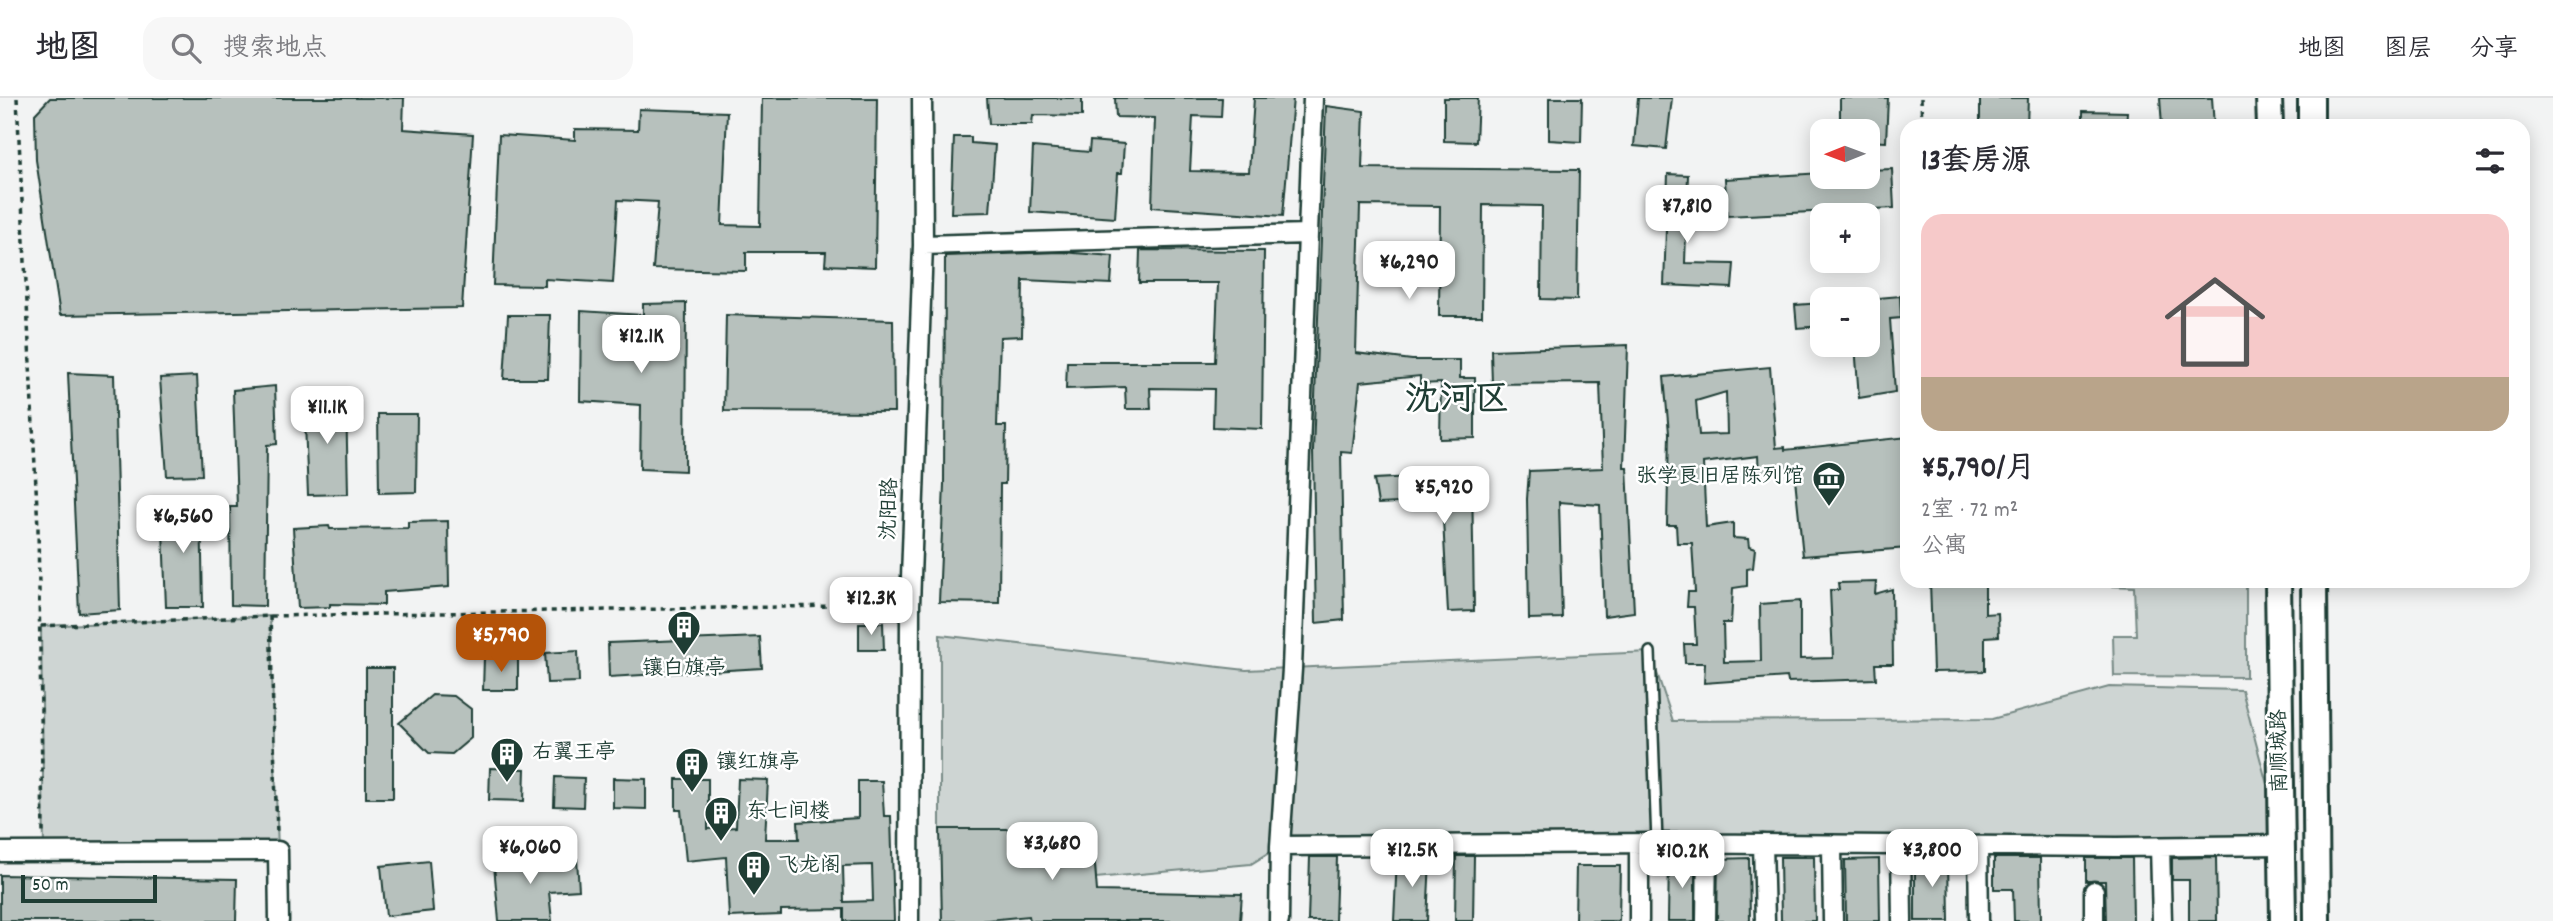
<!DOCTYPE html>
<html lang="zh">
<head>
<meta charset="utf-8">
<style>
  :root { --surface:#fff; --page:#f7f7f7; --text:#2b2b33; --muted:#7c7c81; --line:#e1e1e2; --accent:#b45309 }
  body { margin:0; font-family:Dekko,"LXGW WenKai TC",sans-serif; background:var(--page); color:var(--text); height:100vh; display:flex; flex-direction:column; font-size:26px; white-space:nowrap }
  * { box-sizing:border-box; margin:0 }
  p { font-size:23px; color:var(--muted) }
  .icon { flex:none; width:38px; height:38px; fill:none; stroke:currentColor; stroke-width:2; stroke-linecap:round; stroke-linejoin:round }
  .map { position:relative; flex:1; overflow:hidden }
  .side { position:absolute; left:1900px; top:21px; width:630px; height:469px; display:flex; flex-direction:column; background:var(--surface); border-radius:21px; box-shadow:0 4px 18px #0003 }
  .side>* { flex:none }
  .needle { width:46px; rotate:269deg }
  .buttons { position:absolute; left:1810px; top:21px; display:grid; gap:14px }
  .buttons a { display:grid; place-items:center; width:70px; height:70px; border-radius:14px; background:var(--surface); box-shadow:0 4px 18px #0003; font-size:35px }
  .scale { position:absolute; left:21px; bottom:18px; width:136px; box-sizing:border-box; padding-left:7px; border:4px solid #1f3d34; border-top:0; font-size:19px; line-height:24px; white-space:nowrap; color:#1f3d34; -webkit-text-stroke:5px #fff; paint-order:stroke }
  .price { position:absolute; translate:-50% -60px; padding:0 16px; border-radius:14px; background:#fff; color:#222; font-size:23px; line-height:46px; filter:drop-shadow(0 2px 4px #0008) }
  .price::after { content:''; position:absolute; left:50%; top:42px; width:21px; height:16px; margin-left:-10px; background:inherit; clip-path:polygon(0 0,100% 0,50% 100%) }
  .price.current { background:var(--accent); color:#fff }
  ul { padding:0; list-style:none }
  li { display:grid; align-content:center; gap:14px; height:371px; padding:0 21px }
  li+li { border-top:2px solid var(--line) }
  li span { display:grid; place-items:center; height:217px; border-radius:21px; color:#555 }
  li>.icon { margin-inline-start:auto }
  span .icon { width:126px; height:126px; fill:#fffc; stroke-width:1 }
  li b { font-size:30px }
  h2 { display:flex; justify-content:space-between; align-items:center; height:84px; padding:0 21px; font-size:30px }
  header { display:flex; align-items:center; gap:42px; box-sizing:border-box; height:98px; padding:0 35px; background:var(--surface); border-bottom:2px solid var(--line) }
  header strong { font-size:33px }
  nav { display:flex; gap:38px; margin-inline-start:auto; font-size:24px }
  .search { width:490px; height:63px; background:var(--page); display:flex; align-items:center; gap:18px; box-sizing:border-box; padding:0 24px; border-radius:21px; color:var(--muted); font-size:26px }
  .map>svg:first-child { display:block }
  .green { fill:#ced5d3; stroke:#768984; stroke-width:2 }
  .building { fill:#b7c1bd; stroke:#1f3d34; stroke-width:2; fill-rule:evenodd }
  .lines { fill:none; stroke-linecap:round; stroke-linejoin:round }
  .lane-casing { stroke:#1f3d34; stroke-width:14 }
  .street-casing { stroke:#1f3d34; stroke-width:23 }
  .secondary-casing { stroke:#1f3d34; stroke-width:30 }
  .path { stroke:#1f3d34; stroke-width:3.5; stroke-dasharray:5 5; stroke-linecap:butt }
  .lane { stroke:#fff; stroke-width:9 }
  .street { stroke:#fff; stroke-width:18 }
  .secondary { stroke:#fff; stroke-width:24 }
  .labels { text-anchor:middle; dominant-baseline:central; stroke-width:5; stroke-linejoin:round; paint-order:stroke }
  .poi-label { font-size:21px; fill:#1f3d34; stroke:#fff; text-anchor:start }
  .street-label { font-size:21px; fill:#1f3d34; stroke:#fff }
  .town-label { font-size:35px; font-weight:bold; fill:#1f3d34; stroke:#fff }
</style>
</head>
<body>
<header>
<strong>地图</strong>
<div class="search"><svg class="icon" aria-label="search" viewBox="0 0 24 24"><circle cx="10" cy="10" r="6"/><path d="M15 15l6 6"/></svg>搜索地点</div>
<nav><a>地图</a><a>图层</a><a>分享</a></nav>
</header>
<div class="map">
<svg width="2553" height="823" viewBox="0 0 2553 823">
  <rect width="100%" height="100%" fill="#f2f3f3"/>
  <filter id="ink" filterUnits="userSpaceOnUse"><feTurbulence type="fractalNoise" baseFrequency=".0143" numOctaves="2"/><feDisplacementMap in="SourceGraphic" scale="14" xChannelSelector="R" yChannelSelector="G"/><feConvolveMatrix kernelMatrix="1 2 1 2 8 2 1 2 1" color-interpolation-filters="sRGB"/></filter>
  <g filter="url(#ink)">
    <path class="green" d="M2111 483H2246V579L2114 578 2113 537H2136L2134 489 2111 488Z
      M270 518 278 753 44 754 41 528Z
      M940 537 1246 572 1650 554 1673 623 1992 621 2109 589 2242 592 2283 747 1280 748 1251 766 1096 780 1092 731H940Z"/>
    <path class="building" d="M50 0H404L403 31 473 36 462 210 60 217 36 62 35 16Z
      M762 0H877L875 169 825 167 826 154H746V173L653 171 658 104 618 102 613 185 545 181V188L493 187 499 37 575 42V31L638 32 639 11 727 14 722 127 760 128Z
      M987 0H1082V18L1033 17 1032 26H989Z
      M1115 0H1222L1221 19 1193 18 1190 73 1249 74 1254 0H1293L1283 118 1152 109 1155 20 1116 19Z
      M1444 0H1478L1476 44 1444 43Z
      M1549 0H1582L1581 44 1549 42Z
      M1638 0H1672L1666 51 1634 48Z
      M1840 0H1888L1886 44 1867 43V33H1840Z
      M1980 0H2028L2027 28H1980Z
      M2160 0H2212L2214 28H2162Z
      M1326 8 1364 13 1362 70 1579 72 1577 202 1541 201 1542 108 1483 107 1482 218H1439L1440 108 1360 107 1356 255 1412 262H1460V280H1475V340L1440 341 1441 285 1420 286V278L1360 284 1352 355 1341 354 1344 522 1316 525 1313 353Z
      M2083 13 2127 14 2126 28H2083Z
      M954 39H971V45L995 47 990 114 951 115Z
      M1090 43 1124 46 1122 75H1118L1115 120 1030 114 1033 49 1089 54Z
      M1892 71 1894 110 1727 118 1725 81 1822 75V79H1867V72Z
      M1668 76 1688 77 1685 165 1734 166 1732 190 1664 187Z
      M1140 152 1264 153 1262 331 1213 329 1214 291 1150 290 1151 311H1126L1125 289 1066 291 1067 264H1215L1218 185H1139Z
      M1061 154 1113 158 1111 186 1023 182 1022 238 1000 239 997 328H1006L1005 386H1000L999 505 939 504 944 386 945 158Z
      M1900 198 1901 220 1890 221 1895 294 1859 300 1855 247H1867V201Z
      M686 205 685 373 640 371 641 307 580 303 581 213 643 217V206Z
      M1822 205V228L1797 230 1795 207Z
      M508 217H550L548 281H504Z
      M726 217 893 222 894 314 724 313Z
      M1628 247 1624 369H1627L1634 514 1604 518 1600 407 1559 404 1562 520 1529 521 1527 401 1529 373 1603 370 1600 285 1492 286 1491 252Z
      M1770 269 1776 350 1785 349V352L1908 339V450L1803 458 1794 371 1759 377 1758 358 1703 365 1706 429 1733 425V440L1748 441 1749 449 1755 451 1753 470 1747 471V488L1733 490 1731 525H1723L1724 564 1761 563 1760 506 1800 503V561L1833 560 1830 492H1839L1838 485 1876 484 1875 496 1892 491 1893 566H1875L1876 581 1788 584 1787 579 1704 585 1705 565H1685L1684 546H1696L1694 509H1687L1688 494H1695L1692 445H1677L1676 427H1667L1669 335 1664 279ZM1726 294 1727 336 1699 337 1696 303Z
      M68 275 114 277 120 512 79 515Z
      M197 278 202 377 167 378 160 280Z
      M275 288 277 346 267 347 265 508 231 507 230 409H237L233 292Z
      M346 299 348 396 308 397 304 302Z
      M378 316H417L416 394 379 395Z
      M1472 376 1474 513 1448 514 1442 403 1378 406 1374 381Z
      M201 406 203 509H166L162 407Z
      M448 423 449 489 384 494V507L330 506V509L298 510 293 430 329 428 330 431 408 430V424Z
      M1930 483H1985V516L1998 515 1999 538 1985 539V573L1933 574Z
      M859 525H883L884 552H859Z
      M760 539 762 570 609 579 608 545Z
      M578 553 579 584 547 585 545 555Z
      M484 559 518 560V592H483Z
      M366 570H393V700H366Z
      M432 597 454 598 471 611V640L452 656 429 655 399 625Z
      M490 670 525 671 524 703 489 702Z
      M555 679 584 680 583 709 554 708Z
      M613 680 646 681V711L613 710Z
      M676 681H708V731L736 729 738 681 768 682 765 741H799L798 724 858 720V683H882L884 718H891L894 823H844V811L781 812V817L729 819 726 759 686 763 681 712H676ZM872 767 873 803 844 804 843 768Z
      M940 731H1092L1097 793 1242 796 1240 823H1030L1029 818 978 823H942Z
      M520 753 521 767 577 761 579 792 549 794 552 823H499L493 756Z
      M1456 758H1474L1473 823H1455Z
      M1310 759H1337L1335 823H1308Z
      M1397 759 1430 761 1427 823H1394Z
      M1780 759H1814L1815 823H1781Z
      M1948 759 1949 823H1915V760Z
      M2216 759 2217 823H2189V782H2172V760Z
      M1669 760H1695V823H1668Z
      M1749 760 1750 823H1717L1718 761Z
      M1994 760H2040L2041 823H2014L2013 791H1994Z
      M2086 760H2132L2133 823H2106L2105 783H2086Z
      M1879 761 1880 823H1846L1845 762Z
      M429 763 433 813 386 818 381 768Z
      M1576 768H1620L1619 823H1575Z
      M0 777 237 781 236 823H0Z"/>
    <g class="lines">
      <defs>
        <path id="lane" d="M1650 554 1657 745"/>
        <path id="street" d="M923 147 1307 136
          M1763 746 1765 823
          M1832 747 1833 823
          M1901 747 1902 823
          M1280 748 1657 745 2117 749 2283 747
          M1978 748 1979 823
          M2160 749 2162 823
          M0 754 278 753 279 823
          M2094 793V823
          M909 823 910 507 923 147 922 0
          M1279 823 1280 748 1292 571 1313 0
          M1639 823V746
          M1706 823 1707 745"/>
        <path id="secondary" d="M2269 0 2270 28
          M2311 0V28
          M2278 483 2283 823
          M2314 483 2317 823"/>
      </defs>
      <use href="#lane" class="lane-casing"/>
      <use href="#street" class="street-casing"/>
      <use href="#secondary" class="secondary-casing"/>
      <path class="path" d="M17 0 38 430 43 737
        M1921 0 1922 28
        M270 518 277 736
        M41 528 270 518 892 507"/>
      <use href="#lane" class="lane"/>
      <use href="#street" class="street"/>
      <use href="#secondary" class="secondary"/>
    </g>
  </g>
  <defs>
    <symbol id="museum-pin" viewBox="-11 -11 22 30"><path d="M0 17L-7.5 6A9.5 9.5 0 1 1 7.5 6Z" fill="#1f3d34" stroke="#fff"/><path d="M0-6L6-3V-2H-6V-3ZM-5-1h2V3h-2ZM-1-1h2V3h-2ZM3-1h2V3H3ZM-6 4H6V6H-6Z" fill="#fff"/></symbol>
    <symbol id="building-pin" viewBox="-11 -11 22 30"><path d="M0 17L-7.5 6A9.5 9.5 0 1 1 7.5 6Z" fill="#1f3d34" stroke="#fff"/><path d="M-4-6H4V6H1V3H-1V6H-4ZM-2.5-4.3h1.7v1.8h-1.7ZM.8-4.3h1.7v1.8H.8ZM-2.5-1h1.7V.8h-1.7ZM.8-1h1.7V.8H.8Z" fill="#fff"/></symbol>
  </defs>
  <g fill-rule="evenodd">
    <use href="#museum-pin" x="1810" y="361" width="38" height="52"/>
    <use href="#building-pin" x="665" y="510" width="38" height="52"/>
    <use href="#building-pin" x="488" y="637" width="38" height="52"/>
    <use href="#building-pin" x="673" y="647" width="38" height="52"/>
    <use href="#building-pin" x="702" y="696" width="38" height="52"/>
    <use href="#building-pin" x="735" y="750" width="38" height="52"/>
  </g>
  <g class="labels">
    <g class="poi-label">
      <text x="1804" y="380" text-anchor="end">张学良旧居陈列馆</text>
      <text x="684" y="572" text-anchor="middle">镶白旗亭</text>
      <text x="532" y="656">右翼王亭</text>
      <text x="716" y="666">镶红旗亭</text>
      <text x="746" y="715">东七间楼</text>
      <text x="778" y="769">飞龙阁</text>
    </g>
    <g class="street-label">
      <text transform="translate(891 411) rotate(-88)">沈阳路</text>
      <text transform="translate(2281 653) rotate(-91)">南顺城路</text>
    </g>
    <g class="town-label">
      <text x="1457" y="304">沈河区</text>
    </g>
  </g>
</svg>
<div class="buttons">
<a><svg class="needle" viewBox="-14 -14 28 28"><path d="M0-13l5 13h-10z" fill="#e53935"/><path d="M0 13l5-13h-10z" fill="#7c7c81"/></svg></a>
<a>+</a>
<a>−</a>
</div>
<div class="scale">50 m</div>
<b class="price" style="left:1687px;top:147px">¥7,810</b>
<b class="price" style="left:1409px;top:203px">¥6,290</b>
<b class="price" style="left:641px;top:277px">¥12.1K</b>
<b class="price" style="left:327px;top:348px">¥11.1K</b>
<b class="price" style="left:1444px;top:428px">¥5,920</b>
<b class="price" style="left:183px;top:457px">¥6,560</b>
<b class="price" style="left:871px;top:539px">¥12.3K</b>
<b class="price current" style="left:501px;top:576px">¥5,790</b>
<b class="price" style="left:1052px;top:784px">¥3,680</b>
<b class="price" style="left:530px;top:788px">¥6,060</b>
<b class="price" style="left:1412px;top:791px">¥12.5K</b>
<b class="price" style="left:1932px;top:791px">¥3,800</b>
<b class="price" style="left:1682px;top:792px">¥10.2K</b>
<section class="side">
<h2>13套房源<svg class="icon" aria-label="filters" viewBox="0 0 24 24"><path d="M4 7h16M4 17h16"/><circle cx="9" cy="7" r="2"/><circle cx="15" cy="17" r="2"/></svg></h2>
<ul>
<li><span style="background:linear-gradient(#f6c9c9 75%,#b9a48a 0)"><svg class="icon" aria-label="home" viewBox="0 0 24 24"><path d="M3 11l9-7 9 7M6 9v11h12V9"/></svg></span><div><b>¥5,790/月</b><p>2室 · 72 m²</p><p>公寓</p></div></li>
</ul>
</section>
</div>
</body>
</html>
